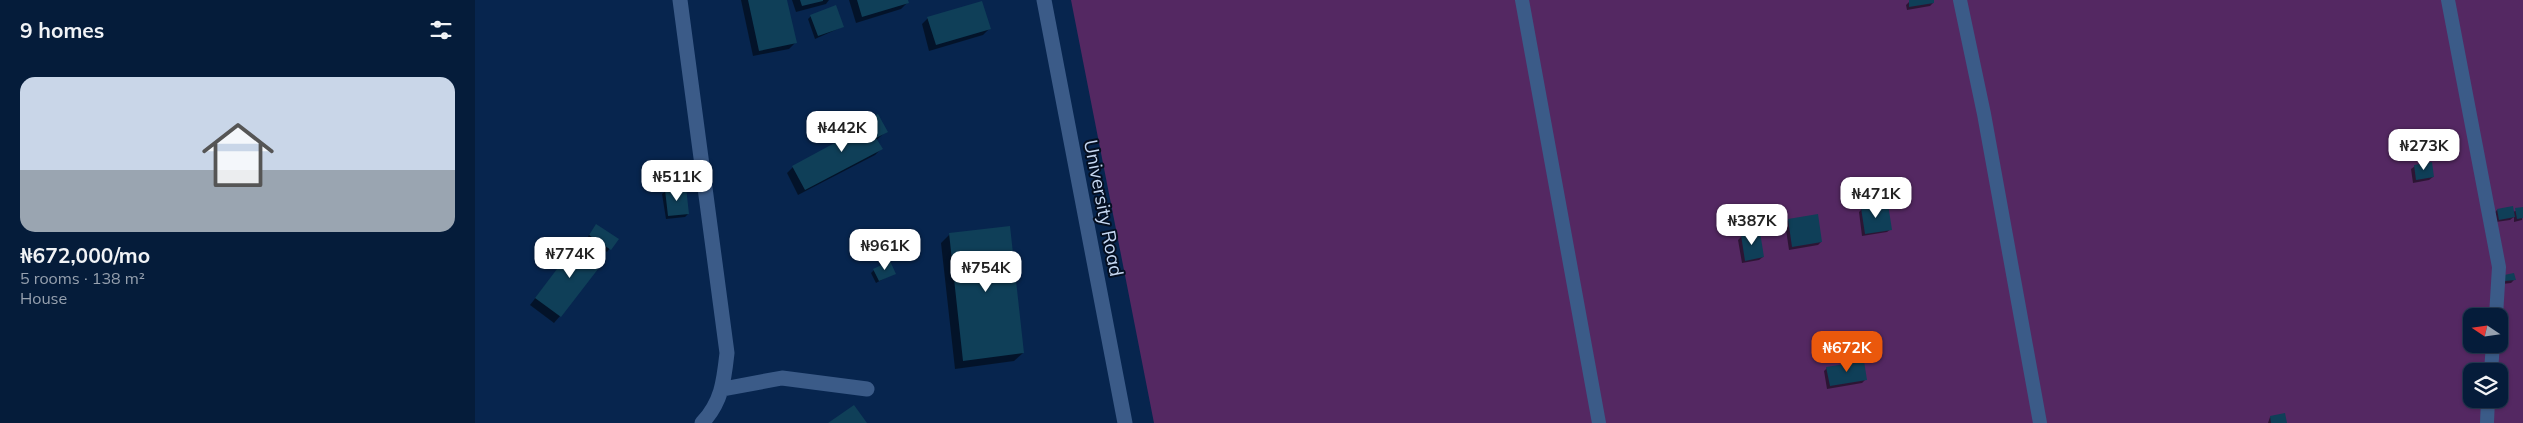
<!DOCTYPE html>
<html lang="en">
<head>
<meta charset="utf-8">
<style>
  :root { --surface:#051c3a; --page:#0e2542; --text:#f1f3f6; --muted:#97a1af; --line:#263a54; --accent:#ea580c }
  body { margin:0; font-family:Mulish,sans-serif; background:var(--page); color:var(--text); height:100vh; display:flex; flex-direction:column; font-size:19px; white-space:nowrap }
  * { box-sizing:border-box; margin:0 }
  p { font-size:16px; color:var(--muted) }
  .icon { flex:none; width:28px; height:28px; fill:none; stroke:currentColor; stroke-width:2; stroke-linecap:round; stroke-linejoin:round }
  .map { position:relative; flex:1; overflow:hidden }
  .details { display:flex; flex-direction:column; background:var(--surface); width:475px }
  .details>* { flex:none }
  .needle { width:32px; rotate:283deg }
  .tools { position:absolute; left:1988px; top:308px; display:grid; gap:10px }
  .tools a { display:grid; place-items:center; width:45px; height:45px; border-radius:10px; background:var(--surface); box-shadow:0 1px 4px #0004,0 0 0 1px var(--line); font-size:25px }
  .price { position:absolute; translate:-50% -42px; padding:0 11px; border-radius:10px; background:#fff; color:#222; font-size:16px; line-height:32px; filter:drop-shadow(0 1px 2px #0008) }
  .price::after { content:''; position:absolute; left:50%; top:30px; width:15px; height:11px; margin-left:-8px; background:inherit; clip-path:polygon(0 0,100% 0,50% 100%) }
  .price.on { background:var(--accent); color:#fff }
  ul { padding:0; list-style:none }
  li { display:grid; align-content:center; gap:10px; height:265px; padding:0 20px }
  li span { display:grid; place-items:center; height:155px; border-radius:15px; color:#555 }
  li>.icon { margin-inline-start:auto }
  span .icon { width:90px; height:90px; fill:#fffc; stroke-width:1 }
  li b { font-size:21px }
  h2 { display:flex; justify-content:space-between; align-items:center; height:60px; padding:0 20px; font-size:21px }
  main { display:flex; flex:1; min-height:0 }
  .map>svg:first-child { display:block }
  .green { fill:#542862; fill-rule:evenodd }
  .shadow { fill:#0007 }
  .building { fill:#0f3f58 }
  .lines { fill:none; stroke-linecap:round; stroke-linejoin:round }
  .lane { stroke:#3b5b88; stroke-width:14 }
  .street { stroke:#3b5b88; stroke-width:15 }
  .secondary { stroke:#3b5b88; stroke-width:15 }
  .labels { text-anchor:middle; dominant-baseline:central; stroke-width:4; stroke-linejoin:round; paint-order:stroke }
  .street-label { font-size:19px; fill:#c5d7f1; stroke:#040f21 }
</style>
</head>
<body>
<main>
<section class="details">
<h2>9 homes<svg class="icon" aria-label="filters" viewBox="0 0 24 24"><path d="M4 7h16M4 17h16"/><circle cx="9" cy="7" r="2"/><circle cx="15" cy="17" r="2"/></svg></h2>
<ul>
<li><span style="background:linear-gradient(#c9d6e8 60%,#9aa5b1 0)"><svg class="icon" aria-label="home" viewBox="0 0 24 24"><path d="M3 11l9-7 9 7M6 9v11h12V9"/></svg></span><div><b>₦672,000/mo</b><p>5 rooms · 138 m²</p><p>House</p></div></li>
</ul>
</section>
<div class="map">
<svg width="2048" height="423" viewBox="0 0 2048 423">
  <rect width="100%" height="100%" fill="#07254e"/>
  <path class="green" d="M596 0H2048V423H679ZM1996 316H2024V344H1996ZM1996 371H2024V399H1996Z"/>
  <path class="shadow" d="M266 0H311L320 43 314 49 278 56Z
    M317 0H354L351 4 321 12Z
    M374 0H432L433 2 426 9 381 23Z
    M1444 0H1458V3L1455 6 1432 10 1431 5 1434 2Z
    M336 16 367 27 340 39 333 19Z
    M453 18 514 29 508 35 454 51 447 24Z
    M377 129 411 132 401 140 406 149 400 155 323 195 312 173 318 167 372 138 371 136Z
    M1940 166 1958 177 1954 180 1938 183 1936 169Z
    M191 191 213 214 210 217 191 219 187 194Z
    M2048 208 2047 220 2039 222V217L2035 220 2021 222 2019 213 2022 210 2038 212Z
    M1387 209 1416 229 1412 232 1387 236 1384 212Z
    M1313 220 1346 242 1343 245 1314 250 1310 223Z
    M121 225 142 239 132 252 112 238Z
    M475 234 548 353 539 361 480 369 466 243Z
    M1266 237 1288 257 1284 260 1267 263 1263 240Z
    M104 242 85 316 79 323 55 305Z
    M399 270 419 273 401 283 396 273Z
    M2026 279 2039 280 2036 283 2027 284Z
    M1352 368 1390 380 1387 383 1352 389 1349 371Z
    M1795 417 1811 423H1793Z"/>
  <path class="building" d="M273 0H312L322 43 284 51Z
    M325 0H348V1L327 6Z
    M382 0H433L434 3 387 17Z
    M1434 0H1459V3L1434 7Z
    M507 1 516 29 461 45 452 17Z
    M361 5 369 27 343 36 335 15Z
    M403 114 413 132 401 138 408 149 330 190 317 166 378 133 376 128Z
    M1957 162 1959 177 1941 180 1939 165Z
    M211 187 214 214 193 216 190 190Z
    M1413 204 1417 230 1390 234 1386 208Z
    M2038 206 2040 217 2024 220 2022 209Z
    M2048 207V218L2042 219 2040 208Z
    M1343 214 1347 242 1317 247 1313 219Z
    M121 224 144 239 136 250 114 235Z
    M535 226 549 353 488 361 474 233Z
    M1285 232 1289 257 1270 261 1266 235Z
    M104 240 130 260 86 317 60 298Z
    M415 261 421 274 404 281 398 269Z
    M2039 273 2041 280 2030 281 2029 275Z
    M1389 361 1392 380 1355 386 1351 367Z
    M379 405 392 423H353Z
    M1810 413 1812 423H1796L1795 416Z"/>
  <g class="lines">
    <path class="lane" d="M1047 0 1124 423
      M1485 0 1509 114 1565 423
      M1973 0 2024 267 2021 316
      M2016 371 2018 344
      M2012 423 2013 399"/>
    <path class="street" d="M205 0 252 353C249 380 247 402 227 423
      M248 389 307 378 392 389"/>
    <path class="secondary" d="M569 0 650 423"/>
  </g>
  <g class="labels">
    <g class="street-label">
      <text transform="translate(629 208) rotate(79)">University Road</text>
    </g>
  </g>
</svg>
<div class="tools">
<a><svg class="needle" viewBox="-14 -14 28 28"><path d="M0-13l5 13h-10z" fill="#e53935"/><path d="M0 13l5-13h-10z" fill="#97a1af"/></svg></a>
<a><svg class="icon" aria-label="layers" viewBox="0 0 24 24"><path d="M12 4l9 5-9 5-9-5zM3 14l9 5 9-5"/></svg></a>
</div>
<b class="price" style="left:367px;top:153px">₦442K</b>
<b class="price" style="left:1949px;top:171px">₦273K</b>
<b class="price" style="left:202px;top:202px">₦511K</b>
<b class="price" style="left:1401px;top:219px">₦471K</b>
<b class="price" style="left:1277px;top:246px">₦387K</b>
<b class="price" style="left:410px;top:271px">₦961K</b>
<b class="price" style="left:95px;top:279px">₦774K</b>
<b class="price" style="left:511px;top:293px">₦754K</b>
<b class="price on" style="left:1372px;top:373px">₦672K</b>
</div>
</main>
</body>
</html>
